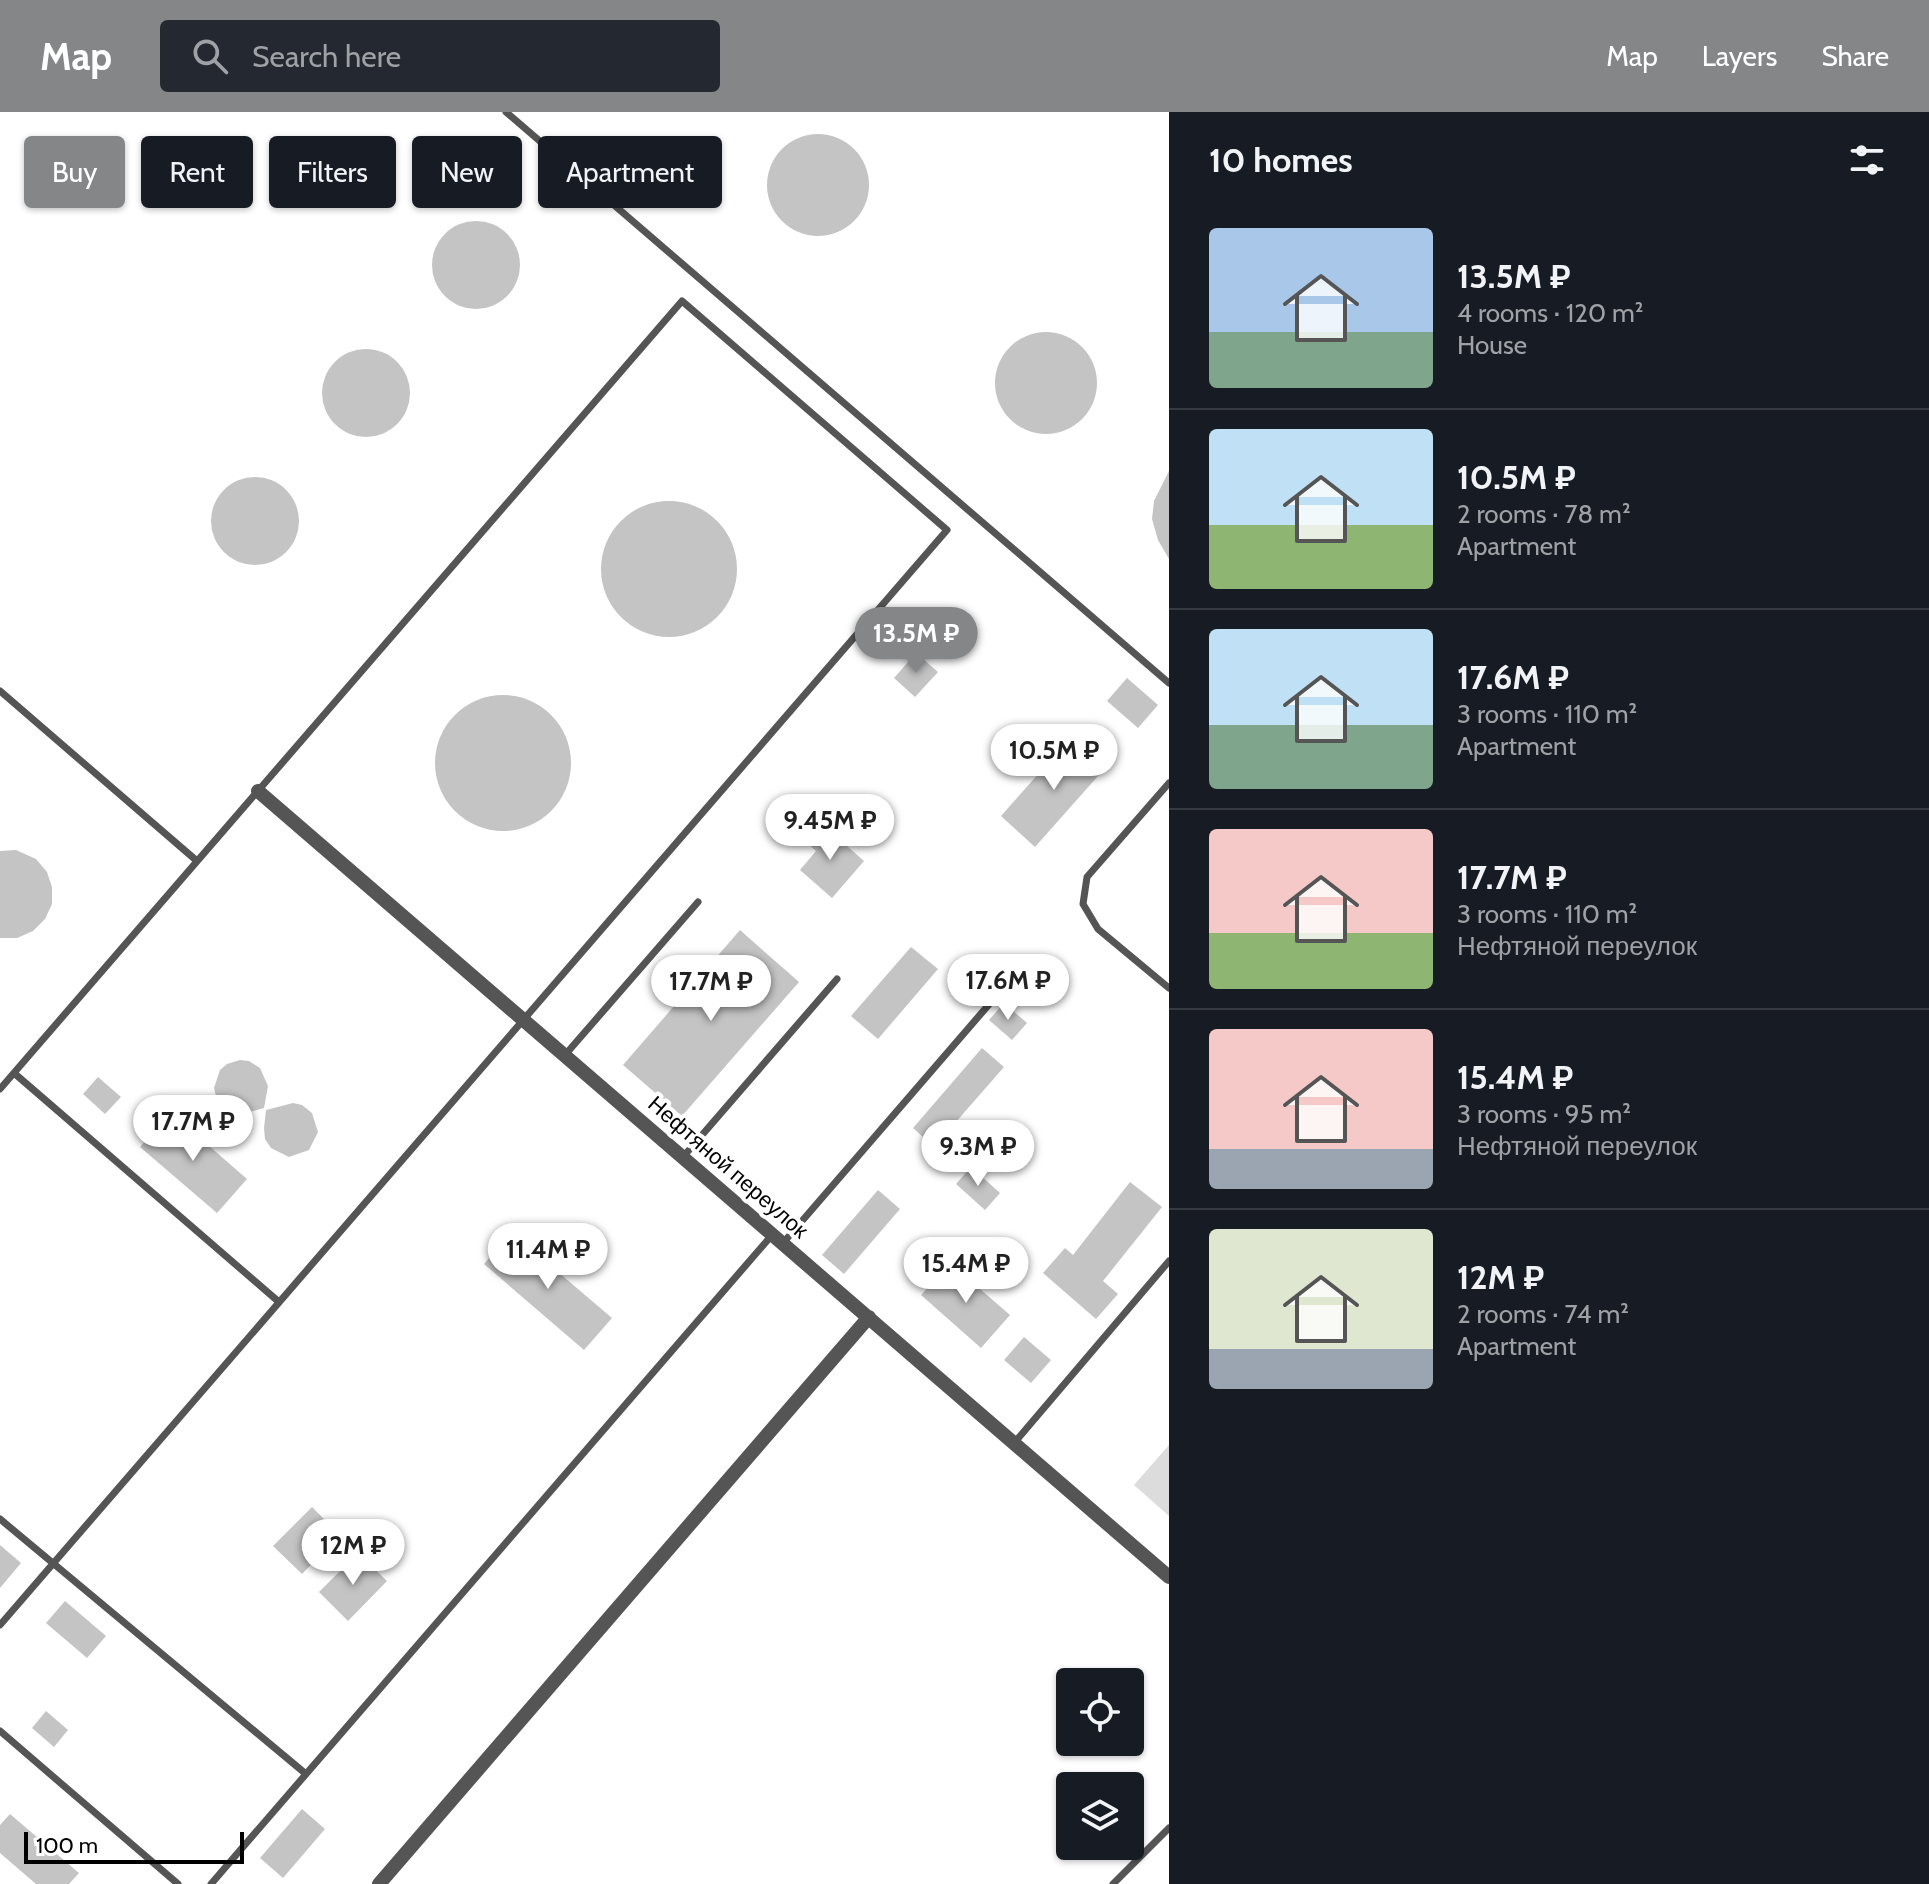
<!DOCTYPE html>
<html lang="en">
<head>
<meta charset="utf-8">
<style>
  :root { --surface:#171b24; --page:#242831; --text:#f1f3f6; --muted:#9ea1a6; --line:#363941; --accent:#858687 }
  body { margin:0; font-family:Cabin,sans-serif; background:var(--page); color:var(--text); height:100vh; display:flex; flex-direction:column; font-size:30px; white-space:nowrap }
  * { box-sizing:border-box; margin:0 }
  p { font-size:26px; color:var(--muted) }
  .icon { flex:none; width:44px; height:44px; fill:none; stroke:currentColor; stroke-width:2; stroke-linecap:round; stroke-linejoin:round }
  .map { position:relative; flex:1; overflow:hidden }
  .sheet { display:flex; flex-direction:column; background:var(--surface); width:760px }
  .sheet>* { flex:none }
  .hud { position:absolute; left:24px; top:24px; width:760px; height:72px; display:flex; gap:16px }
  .tools { position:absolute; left:1056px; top:1556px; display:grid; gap:16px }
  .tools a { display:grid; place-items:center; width:88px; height:88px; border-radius:8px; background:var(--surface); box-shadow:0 2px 6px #0004; font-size:40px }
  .scale { position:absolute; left:24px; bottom:20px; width:220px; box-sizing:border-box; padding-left:8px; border:4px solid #000; border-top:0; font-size:22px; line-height:28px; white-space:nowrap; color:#000; -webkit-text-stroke:6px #fff; paint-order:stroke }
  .price { position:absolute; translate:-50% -68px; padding:0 18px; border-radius:28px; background:#fff; color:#222; font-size:26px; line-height:52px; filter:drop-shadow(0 2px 4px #0008) }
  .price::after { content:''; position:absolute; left:50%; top:48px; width:24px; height:18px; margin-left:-12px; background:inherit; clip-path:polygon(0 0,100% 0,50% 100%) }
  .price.selected { background:var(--accent); color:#fff }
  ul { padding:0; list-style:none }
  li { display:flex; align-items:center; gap:24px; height:200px; padding:0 40px }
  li+li { border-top:2px solid var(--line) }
  li span { display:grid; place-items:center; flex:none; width:224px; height:160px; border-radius:8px; color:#555 }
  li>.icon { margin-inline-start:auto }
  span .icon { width:96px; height:96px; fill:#fffc; stroke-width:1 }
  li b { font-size:34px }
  h2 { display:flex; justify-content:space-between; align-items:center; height:96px; padding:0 40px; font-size:34px }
  .pill { padding:0 28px; border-radius:8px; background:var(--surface); box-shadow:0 2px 6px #0004; font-size:28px; line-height:72px }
  .pill.selected { background:var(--accent); color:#fff }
  header { display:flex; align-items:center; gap:48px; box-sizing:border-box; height:112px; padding:0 40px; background:var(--accent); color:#fff }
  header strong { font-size:38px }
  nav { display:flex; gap:44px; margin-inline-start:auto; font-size:28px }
  .search { width:560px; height:72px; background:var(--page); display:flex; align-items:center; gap:20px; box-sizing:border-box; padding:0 28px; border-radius:8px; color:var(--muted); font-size:30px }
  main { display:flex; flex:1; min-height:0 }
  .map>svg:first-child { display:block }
  .green { fill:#dcdcdc }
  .building { fill:#c4c4c4 }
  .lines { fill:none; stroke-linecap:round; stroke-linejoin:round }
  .service { stroke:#555; stroke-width:7 }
  .minor { stroke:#555; stroke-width:14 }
  .labels { text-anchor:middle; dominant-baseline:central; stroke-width:8; stroke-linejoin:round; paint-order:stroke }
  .street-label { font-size:22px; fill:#000; stroke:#fff }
</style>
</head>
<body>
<header>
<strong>Map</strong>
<div class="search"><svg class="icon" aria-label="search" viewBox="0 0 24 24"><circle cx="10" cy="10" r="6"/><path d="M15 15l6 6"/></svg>Search here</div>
<nav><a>Map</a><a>Layers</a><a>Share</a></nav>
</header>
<main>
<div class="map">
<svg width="1169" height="1772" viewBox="0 0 1169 1772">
  <rect width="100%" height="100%" fill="#fff"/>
  <path class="green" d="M1169 1333V1404L1134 1373Z"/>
  <path class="building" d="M767 73a51 51 0 1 1 102 0a51 51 0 1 1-102 0Z
    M432 153a44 44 0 1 1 88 0a44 44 0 1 1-88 0Z
    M995 271a51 51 0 1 1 102 0a51 51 0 1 1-102 0Z
    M322 281a44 44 0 1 1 88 0a44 44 0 1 1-88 0Z
    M1169 359V447L1158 428 1152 407 1154 389Z
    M211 409a44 44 0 1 1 88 0a44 44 0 1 1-88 0Z
    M601 457a68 68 0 1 1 136 0a68 68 0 1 1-136 0Z
    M916 541 938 560 915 585 894 566Z
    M1127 566 1158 593 1138 616 1107 589Z
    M435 651a68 68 0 1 1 136 0a68 68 0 1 1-136 0Z
    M1072 624 1106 655 1035 735 1001 704Z
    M822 712 864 749 832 786 800 758 816 739 806 730Z
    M16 738 36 747 47 760 52 775V792L45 807 33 819 17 826H0V739Z
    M740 818 799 870 682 1004 623 953Z
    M911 835 938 857 878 927 851 904Z
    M1004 891 1027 911 1012 928 989 908Z
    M982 936 1004 955 934 1035 913 1016Z
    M240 948 249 949 260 956 268 974 264 996 243 1002 223 996 217 988 214 976 220 958 227 952Z
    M98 965 121 985 105 1002 83 982Z
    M293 991 302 993 312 1001 318 1020 309 1038 289 1045 271 1036 265 1027 264 1016 266 998Z
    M170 1000 247 1067 217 1101 140 1035Z
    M971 1055 1000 1081 985 1098 956 1072Z
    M1130 1070 1162 1095 1103 1169 1118 1182 1096 1207 1043 1161 1065 1136 1073 1143Z
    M878 1078 900 1097 844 1162 822 1143Z
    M511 1120 612 1206 584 1238 484 1152Z
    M950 1151 1010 1203 981 1236 921 1183Z
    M1024 1225 1051 1248 1031 1271 1004 1248Z
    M312 1395 340 1423 302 1462 273 1434Z
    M0 1433 21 1451 0 1476Z
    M358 1441 387 1469 348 1509 319 1480Z
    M65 1489 106 1524 87 1546 46 1511Z
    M46 1599 68 1618 54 1635 32 1616Z
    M302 1697 325 1717 283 1766 260 1746Z
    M10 1702 79 1761 69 1772H36L0 1741V1713Z"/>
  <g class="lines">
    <path class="service" d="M506 0 1169 571
      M0 579 197 749
      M1169 671 1087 765 1083 792 1098 817 1169 876
      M565 943 698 790
      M14 961 279 1190
      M0 977 682 189 947 418 0 1513
      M683 1045 837 867
      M783 1131 998 882
      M1015 1330 1169 1149
      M0 1407 306 1662
      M0 1619 178 1772
      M211 1772 772 1123
      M1113 1772 1169 1716"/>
    <path class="minor" d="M258 679 1169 1465
      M379 1772 869 1205"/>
  </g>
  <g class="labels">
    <g class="street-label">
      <text transform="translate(728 1055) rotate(41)">Нефтяной переулок</text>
    </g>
  </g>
</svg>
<div class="tools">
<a><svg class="icon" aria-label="locate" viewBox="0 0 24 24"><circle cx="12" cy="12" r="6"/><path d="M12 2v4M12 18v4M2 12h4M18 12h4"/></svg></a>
<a><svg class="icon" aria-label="layers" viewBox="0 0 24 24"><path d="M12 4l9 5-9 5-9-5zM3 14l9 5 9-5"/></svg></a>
</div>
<div class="scale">100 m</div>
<b class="price selected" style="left:916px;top:563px">13.5M ₽</b>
<b class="price" style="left:1054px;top:680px">10.5M ₽</b>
<b class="price" style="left:830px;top:750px">9.45M ₽</b>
<b class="price" style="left:1008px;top:910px">17.6M ₽</b>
<b class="price" style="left:711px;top:911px">17.7M ₽</b>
<b class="price" style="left:193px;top:1051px">17.7M ₽</b>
<b class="price" style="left:978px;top:1076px">9.3M ₽</b>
<b class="price" style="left:548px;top:1179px">11.4M ₽</b>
<b class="price" style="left:966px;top:1193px">15.4M ₽</b>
<b class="price" style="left:353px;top:1475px">12M ₽</b>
<div class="hud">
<a class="pill selected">Buy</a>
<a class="pill">Rent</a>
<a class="pill">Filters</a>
<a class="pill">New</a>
<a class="pill">Apartment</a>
</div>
</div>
<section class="sheet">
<h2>10 homes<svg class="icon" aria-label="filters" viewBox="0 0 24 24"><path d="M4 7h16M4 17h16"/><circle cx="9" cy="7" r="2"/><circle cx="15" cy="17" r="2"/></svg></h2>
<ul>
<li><span style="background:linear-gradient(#a9c7e8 65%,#7fa58c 0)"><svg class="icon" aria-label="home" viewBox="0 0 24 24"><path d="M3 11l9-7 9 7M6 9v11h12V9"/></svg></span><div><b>13.5M ₽</b><p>4 rooms · 120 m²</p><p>House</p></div></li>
<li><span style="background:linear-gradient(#bfe0f5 60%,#8fb573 0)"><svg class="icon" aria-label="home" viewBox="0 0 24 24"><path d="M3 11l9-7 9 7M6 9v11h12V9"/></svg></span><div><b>10.5M ₽</b><p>2 rooms · 78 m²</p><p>Apartment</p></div></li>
<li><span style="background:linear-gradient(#bfe0f5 60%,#7fa58c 0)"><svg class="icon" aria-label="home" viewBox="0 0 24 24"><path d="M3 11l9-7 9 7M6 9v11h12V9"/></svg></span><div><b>17.6M ₽</b><p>3 rooms · 110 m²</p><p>Apartment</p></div></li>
<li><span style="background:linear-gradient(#f6c9c9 65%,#8fb573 0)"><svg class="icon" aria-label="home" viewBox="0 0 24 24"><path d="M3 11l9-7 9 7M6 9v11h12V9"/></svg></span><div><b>17.7M ₽</b><p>3 rooms · 110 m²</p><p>Нефтяной переулок</p></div></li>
<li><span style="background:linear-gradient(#f6c9c9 75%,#9aa5b1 0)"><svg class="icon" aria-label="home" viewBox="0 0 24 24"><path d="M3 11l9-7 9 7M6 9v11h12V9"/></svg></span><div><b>15.4M ₽</b><p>3 rooms · 95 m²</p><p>Нефтяной переулок</p></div></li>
<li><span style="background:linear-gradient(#dfe7d0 75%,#9aa5b1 0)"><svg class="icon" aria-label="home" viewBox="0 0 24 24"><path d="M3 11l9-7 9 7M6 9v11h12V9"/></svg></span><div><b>12M ₽</b><p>2 rooms · 74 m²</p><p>Apartment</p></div></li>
</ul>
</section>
</main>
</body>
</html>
